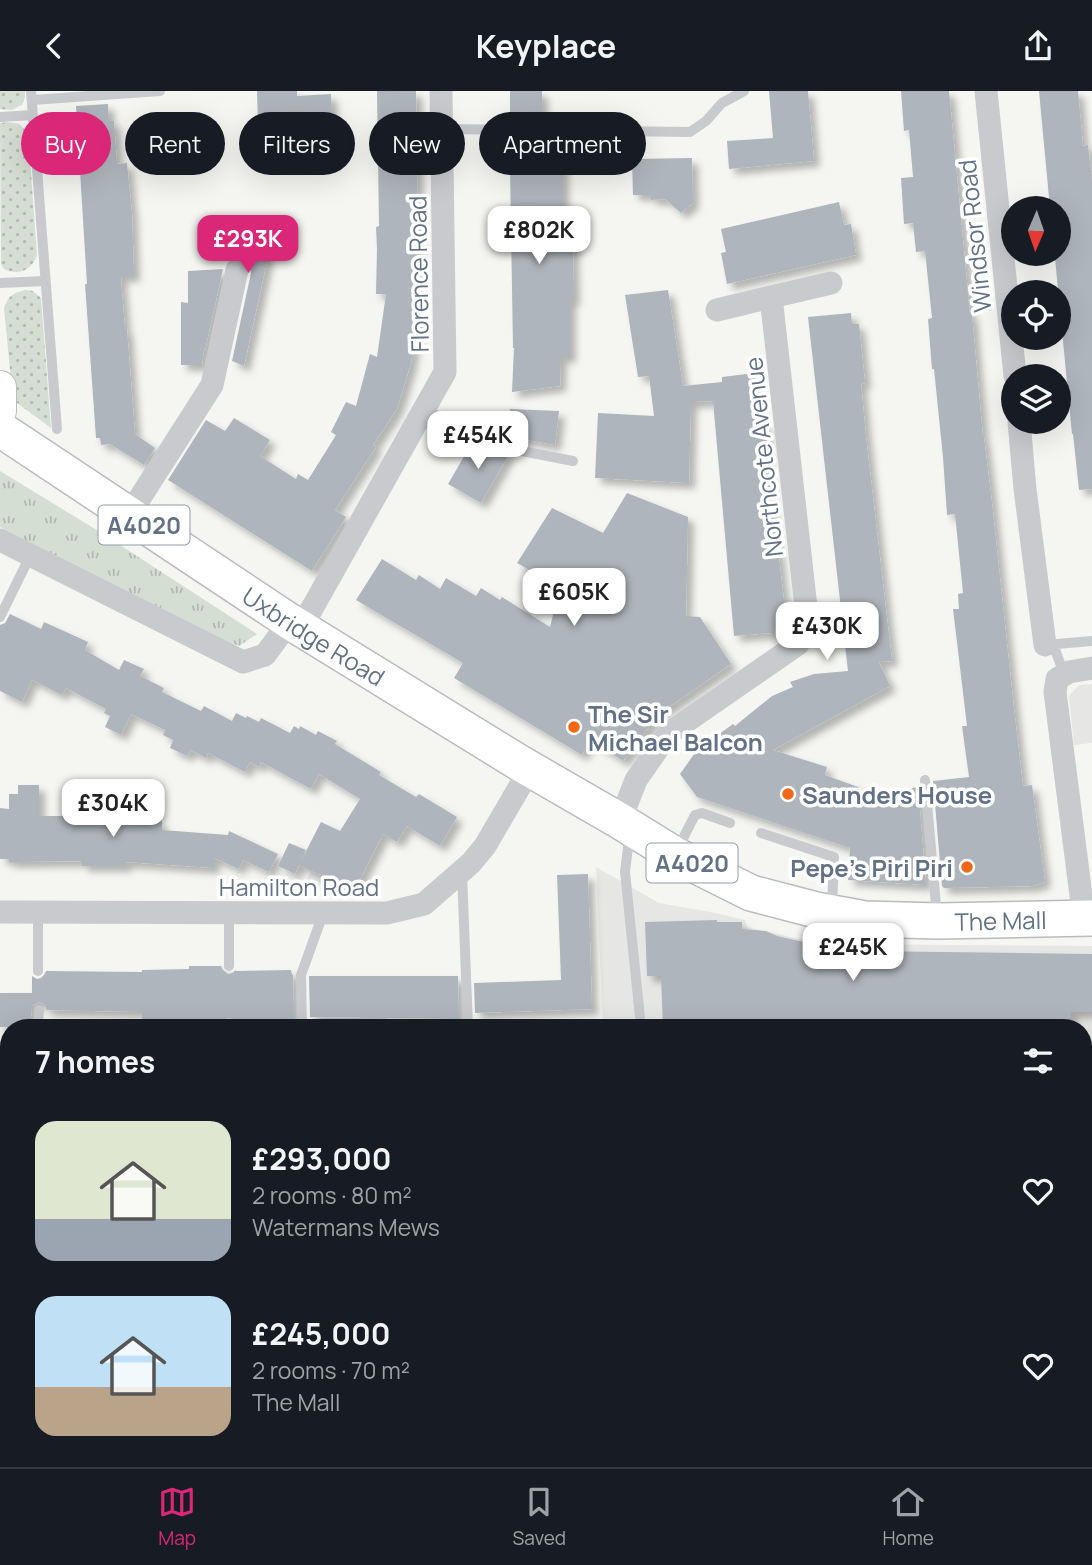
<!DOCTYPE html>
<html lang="en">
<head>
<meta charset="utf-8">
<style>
  :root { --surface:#171b24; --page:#20242c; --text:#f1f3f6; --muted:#9ea1a6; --line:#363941; --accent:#db2777 }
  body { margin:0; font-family:Manrope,sans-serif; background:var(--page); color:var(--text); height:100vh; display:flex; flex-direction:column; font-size:26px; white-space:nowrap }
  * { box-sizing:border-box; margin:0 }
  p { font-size:23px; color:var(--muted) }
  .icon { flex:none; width:38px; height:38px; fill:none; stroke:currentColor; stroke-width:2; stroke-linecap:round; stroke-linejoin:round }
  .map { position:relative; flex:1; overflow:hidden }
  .side { position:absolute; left:0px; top:928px; width:1092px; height:450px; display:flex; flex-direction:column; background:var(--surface); border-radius:28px 28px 0 0; box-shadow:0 7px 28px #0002 }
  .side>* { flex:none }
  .banner { position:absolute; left:21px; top:21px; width:700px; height:63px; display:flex; gap:14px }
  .needle { width:46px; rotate:182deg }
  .fabs { position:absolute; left:1001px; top:105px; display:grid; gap:14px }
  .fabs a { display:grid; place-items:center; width:70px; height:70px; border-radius:50%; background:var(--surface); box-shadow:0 7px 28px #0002; font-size:35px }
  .price { position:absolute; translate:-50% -60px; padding:0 16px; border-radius:14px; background:#fff; color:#222; font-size:23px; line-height:46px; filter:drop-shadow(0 2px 4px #0008) }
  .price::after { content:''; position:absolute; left:50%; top:42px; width:21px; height:16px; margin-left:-10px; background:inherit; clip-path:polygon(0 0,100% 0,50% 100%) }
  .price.active { background:var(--accent); color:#fff }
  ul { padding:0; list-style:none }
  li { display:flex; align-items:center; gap:21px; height:175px; padding:0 35px }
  li span { display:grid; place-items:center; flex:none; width:196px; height:140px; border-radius:21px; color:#555 }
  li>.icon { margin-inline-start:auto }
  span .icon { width:84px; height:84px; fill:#fffc; stroke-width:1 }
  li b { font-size:30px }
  h2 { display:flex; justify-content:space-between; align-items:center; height:84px; padding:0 35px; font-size:30px }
  .pill { padding:0 24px; border-radius:32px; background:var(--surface); box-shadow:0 7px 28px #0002; font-size:24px; line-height:63px }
  .pill.active { background:var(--accent); color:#fff }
  header { display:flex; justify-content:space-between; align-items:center; height:91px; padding:0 35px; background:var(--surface); font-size:32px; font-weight:700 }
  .menu { display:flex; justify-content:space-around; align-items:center; height:98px; border-top:2px solid var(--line); background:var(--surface); font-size:19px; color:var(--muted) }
  .menu a { display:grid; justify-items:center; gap:4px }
  .menu .active { color:var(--accent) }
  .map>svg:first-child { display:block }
  .built { fill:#e6e7e5 }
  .grass { fill:url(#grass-dots) }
  .forest { fill:url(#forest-firs) }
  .park { fill:url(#park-tufts) }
  .building { fill:#afb5bc; filter:url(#shadow) }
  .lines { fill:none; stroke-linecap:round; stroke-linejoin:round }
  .secondary-casing { stroke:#b9bdc2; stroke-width:34 }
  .primary-casing { stroke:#b8bbc0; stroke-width:38 }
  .lane { stroke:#c8cace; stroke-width:10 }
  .street { stroke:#c8cace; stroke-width:23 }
  .secondary { stroke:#fff; stroke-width:32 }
  .primary { stroke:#fff; stroke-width:35 }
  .rail-casing { stroke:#a7abb2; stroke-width:8 }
  .rail { stroke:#fff; stroke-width:5; stroke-dasharray:16; stroke-linecap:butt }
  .poi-dot { fill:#f16917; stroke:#fff; stroke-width:2.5 }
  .labels { text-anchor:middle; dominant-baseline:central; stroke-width:7; stroke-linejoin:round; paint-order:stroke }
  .shield { fill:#fff; stroke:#919caa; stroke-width:2 }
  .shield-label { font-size:23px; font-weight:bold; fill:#627185 }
  .street-label { font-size:24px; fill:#627185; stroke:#fff }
  .poi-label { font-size:24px; font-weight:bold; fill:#627185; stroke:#fff; text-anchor:start }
</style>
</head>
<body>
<header><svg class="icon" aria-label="back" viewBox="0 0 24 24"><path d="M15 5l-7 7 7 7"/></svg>Keyplace<svg class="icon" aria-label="share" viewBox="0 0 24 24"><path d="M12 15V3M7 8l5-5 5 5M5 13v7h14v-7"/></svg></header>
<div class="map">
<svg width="1092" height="1376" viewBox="0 0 1092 1376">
  <defs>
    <pattern id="grass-dots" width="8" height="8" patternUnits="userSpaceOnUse" patternTransform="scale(1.75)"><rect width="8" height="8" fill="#d5ded3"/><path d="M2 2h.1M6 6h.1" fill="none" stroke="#b0b8b1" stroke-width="1.8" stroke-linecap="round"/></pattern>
    <pattern id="forest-firs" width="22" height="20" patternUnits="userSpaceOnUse" patternTransform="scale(1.75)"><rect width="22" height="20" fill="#d5ded3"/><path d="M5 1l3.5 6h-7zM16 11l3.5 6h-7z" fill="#b0b8b1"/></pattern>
    <pattern id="park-tufts" width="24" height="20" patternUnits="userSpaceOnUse" patternTransform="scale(1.75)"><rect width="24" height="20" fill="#d5ded3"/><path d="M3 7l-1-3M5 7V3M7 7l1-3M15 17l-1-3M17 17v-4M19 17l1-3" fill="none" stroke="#b0b8b1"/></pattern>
    <filter id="shadow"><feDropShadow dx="6" dy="6" stdDeviation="3.5" flood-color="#0004"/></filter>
  </defs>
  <rect width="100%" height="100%" fill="#f5f6f2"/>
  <path class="built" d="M1092 593V652L1074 654 1069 605 1079 594Z
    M321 731 375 758 352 800 300 799 311 781 299 774Z
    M596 776 659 812 716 822 745 829 747 836 821 853 1092 855V1355H1083V936H603Z
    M0 973H9V1036H0Z
    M0 1050 9 1051V1271L0 1270Z"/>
  <path class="grass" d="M0 0H25V6L22 14 11 19 0 18Z
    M8 31 19 33 28 41 37 164C32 179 19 185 4 178L1 173 0 32Z
    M25 199 33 200 41 207 51 337 13 309 4 217C8 205 13 202 25 199Z
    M0 1359H9V1368H154V1371L0 1370Z"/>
  <path class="forest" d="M0 1268 9 1269V1359H0Z"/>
  <path class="park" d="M0 380 100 441 257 543 239 555 211 545 0 436Z"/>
  <path class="building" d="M257 0H297V5L331 3 332 24 306 26V29L279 30 280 44 244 45 258 32Z
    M377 0H416L418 127H416L417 159 415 220 418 221 411 272 397 318 373 354 376 356 335 419 346 426 312 480 168 389 206 329 225 340 234 327 270 349 260 365 296 388 298 383 308 389 336 344 331 341 346 311 356 315 370 263 377 266 386 203H376L377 158 376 136 379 135Z
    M510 0H542V31H514V24H510Z
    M769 0H808L814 70 729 78 727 50 773 47Z
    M901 0H949L970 224H972L983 347H984L992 412 1014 618 1023 695 1032 694 1045 791 1032 795 944 797 942 795 933 690 969 686 962 635H967L953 518H959L958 503 963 502 955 423 947 424 943 366 934 278H932L928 228 932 227 925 160 916 161 913 132 904 133 901 87 913 86 909 39 904 40Z
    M1039 0H1078L1083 55 1088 54 1092 90V398L1079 399 1073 343H1072L1055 167 1059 166V117H1050Z
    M108 13 109 30H114L117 73 127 72 132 123 134 185H122L121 189 125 238H127L135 343 155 357 144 374 110 353 101 354 100 347H96L85 193H87L76 15Z
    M514 47H542V51H557V72H563V148H573L574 209H570V266H561L560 295 512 301 514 257H513L510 77H514Z
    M692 67 693 112 681 122 665 108 651 109V104H633L632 68Z
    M839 111 844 134 851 133 856 164 727 193 721 162 726 161 721 138Z
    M266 130 267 170 244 275 232 270 251 182 250 175 247 169 241 166H233L228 168 227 132Z
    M223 178 205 259 204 258 202 274H181V211L188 212V180Z
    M668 199 683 295 722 291V286L755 282 761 333 765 332 768 362H765L776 458H778L787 537 771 538V542L734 545 713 310 691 311 689 392 595 387 598 322 654 325 649 285 638 286 625 204Z
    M851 222 852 233H859L865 292 861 293 866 346 892 570 879 571 890 595 773 659 827 676 825 684 858 696 866 713 886 708 918 695 926 794 848 789 850 757 697 706 680 683 697 659 733 633 735 635 772 605 793 596 790 591 814 583 848 580 808 226Z
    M510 318 559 320 555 354 506 345Z
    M473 350 509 363 481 412 448 393Z
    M627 402 688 426 686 525 700 526 731 573 659 623 623 670 590 649 582 664 494 611 454 587 463 572 356 509 382 468 416 489 419 484 440 498 446 487 476 505 481 497 500 509 502 506 550 536 560 496 517 472 552 417 603 442Z
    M10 523 41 538 44 531 88 551 85 559 119 579 124 569 144 578 140 585 164 597 162 601 201 620 204 615 232 630 236 622 246 627 247 625 259 631 261 627 290 642 294 635 299 638 300 635 316 644 318 640 337 650 335 653 381 681 379 684 416 706 419 703 457 726 440 755 407 735 397 751 383 743 358 792 318 783 299 774 321 731 340 740 360 708 319 683 311 698 261 671 259 676 250 671 245 681 208 662 206 667 191 659 187 665 170 657 173 649 163 644 165 639 131 623 121 644 105 636 110 625 104 622 106 618 66 597 62 604 32 589 22 611 0 600V534L5 532Z
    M18 694H39V725H83L82 702H101V724H127V728L162 730V739L228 744 229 740 278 763 269 781 243 769 239 778 214 767V777L126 771V775H82V770L9 771V768H0V717L9 718V703H18Z
    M289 752 306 759 295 783 278 775Z
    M588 783 592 918 475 922 474 892 561 889 557 784Z
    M717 829V831H742V838L766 840 777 845 821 855 864 860 1092 863V921H1071V936H959V929L924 930 882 929V936H663L661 885H647L645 831Z
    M189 875H221L223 879 228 883 232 882 236 879V880L291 879 292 884H293L294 926H292V930L236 932 232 928 228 927 223 931 221 935 142 936V921L47 919 44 913 39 911 32 915 30 936H0V902H32V885L37 888 41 887 44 884 46 880 142 881V879L189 878Z
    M309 885H458L459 928 310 926Z"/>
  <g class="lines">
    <defs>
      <path id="secondary" d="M0 296V320"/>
      <g id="primary">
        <path id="s1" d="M0 338 289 530 518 671 620 730 675 764 751 802 816 819 865 828 938 830 1092 827"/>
      </g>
    </defs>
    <use href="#secondary" class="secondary-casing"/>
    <use href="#primary" class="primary-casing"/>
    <path class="lane" d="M31 0 57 338
      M32 9 160 0
      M0 26 33 24
      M441 38 690 41 706 30 722 12 744 0
      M0 192 45 190
      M424 318 467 339 522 360 573 370
      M0 526 30 465
      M1045 554 1092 550
      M1045 554 1056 561 1064 583
      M925 689 937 826
      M761 742 834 766 832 816
      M633 745 628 756 625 781 641 936
      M676 761 695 724 702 722 730 732
      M462 782 468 936
      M38 821V880
      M229 875V822
      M38 936 39 919
      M229 936V935
      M302 936 301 884 323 823
      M0 1005H9"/>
    <path class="street" d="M986 0 1015 285
      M771 206 831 192
      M1019 331 1025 398 1045 554
      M129 424 212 294 237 179
      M0 449 243 571 265 564 282 541 289 530
      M301 537 445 281 441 0
      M620 730 636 689 668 643 798 553 808 534 771 206 717 219
      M0 821 387 822 424 813 471 772 485 755 530 678
      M1084 828 1055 601 1057 588 1069 581 1092 577"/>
    <use href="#secondary" class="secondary"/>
    <use href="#primary" class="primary"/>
    <defs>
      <path id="rail" d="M1083 1055 1092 1054
        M1083 1069 1092 1068
        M0 1080H9
        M0 1093 9 1094
        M1083 1116H1092
        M1083 1128 1092 1127
        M0 1135H9
        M0 1147H9
        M0 1172H9
        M0 1186H9
        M1083 1204 1092 1203
        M0 1229H9
        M0 1243H9
        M1083 1279H1092"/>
    </defs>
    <use href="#rail" class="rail-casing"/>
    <use href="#rail" class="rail"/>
  </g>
  <g class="poi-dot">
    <circle cx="574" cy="636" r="7"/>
    <circle cx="788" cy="703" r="7"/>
    <circle cx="967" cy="776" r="7"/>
  </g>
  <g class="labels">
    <g class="shield">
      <rect x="98.5" y="414.5" width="91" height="39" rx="5"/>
      <rect x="646.5" y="752.5" width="91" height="39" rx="5"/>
    </g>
    <g class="shield-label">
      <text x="144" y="434">A4020</text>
      <text x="692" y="772">A4020</text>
    </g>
    <g class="street-label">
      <text transform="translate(974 145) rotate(-96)">Windsor Road</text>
      <text transform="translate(418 183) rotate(-91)">Florence Road</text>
      <text transform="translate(763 366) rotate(-96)">Northcote Avenue</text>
      <text stroke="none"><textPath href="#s1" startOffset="376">Uxbridge Road</textPath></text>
      <text x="299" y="795">Hamilton Road</text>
      <text stroke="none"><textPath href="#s1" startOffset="1136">The Mall</textPath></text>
    </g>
    <g class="poi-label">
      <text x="588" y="622">The Sir<tspan x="588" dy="28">Michael Balcon</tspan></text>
      <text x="802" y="703">Saunders House</text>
      <text x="953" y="776" text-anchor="end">Pepe's Piri Piri</text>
    </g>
  </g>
</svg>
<div class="fabs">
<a><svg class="needle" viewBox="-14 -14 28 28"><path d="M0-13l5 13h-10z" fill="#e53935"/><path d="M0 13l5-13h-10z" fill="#9ea1a6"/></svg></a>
<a><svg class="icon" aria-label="locate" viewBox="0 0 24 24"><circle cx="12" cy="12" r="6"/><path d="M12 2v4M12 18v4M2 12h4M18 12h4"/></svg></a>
<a><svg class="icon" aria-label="layers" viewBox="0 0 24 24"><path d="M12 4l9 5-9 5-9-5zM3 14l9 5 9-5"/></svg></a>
</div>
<b class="price" style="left:539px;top:175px">£802K</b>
<b class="price active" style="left:248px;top:184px">£293K</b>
<b class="price" style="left:478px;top:380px">£454K</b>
<b class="price" style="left:574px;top:537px">£605K</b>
<b class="price" style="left:827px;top:571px">£430K</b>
<b class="price" style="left:113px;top:748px">£304K</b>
<b class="price" style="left:853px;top:892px">£245K</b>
<div class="banner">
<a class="pill active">Buy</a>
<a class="pill">Rent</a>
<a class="pill">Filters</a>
<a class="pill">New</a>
<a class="pill">Apartment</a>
</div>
<section class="side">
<h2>7 homes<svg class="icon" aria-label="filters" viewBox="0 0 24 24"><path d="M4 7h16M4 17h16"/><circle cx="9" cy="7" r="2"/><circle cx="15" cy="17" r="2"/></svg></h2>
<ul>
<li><span style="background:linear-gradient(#dfe7d0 70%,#9aa5b1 0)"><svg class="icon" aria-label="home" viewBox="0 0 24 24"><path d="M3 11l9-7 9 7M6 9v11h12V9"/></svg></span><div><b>£293,000</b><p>2 rooms · 80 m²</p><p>Watermans Mews</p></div><svg class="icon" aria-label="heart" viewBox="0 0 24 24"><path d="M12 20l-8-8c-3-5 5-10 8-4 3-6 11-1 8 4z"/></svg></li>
<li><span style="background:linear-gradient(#bfe0f5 65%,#b9a48a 0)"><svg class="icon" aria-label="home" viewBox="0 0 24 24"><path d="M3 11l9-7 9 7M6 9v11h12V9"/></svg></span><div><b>£245,000</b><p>2 rooms · 70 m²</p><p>The Mall</p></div><svg class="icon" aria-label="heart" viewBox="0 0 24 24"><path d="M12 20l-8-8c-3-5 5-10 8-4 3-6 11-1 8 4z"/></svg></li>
</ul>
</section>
</div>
<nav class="menu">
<a class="active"><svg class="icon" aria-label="map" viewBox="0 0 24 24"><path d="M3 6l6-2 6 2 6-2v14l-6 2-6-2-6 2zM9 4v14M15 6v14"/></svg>Map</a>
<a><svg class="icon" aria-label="saved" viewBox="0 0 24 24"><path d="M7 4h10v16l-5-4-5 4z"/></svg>Saved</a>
<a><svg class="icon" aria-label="home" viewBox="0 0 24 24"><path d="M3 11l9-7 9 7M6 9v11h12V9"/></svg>Home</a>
</nav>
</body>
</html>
